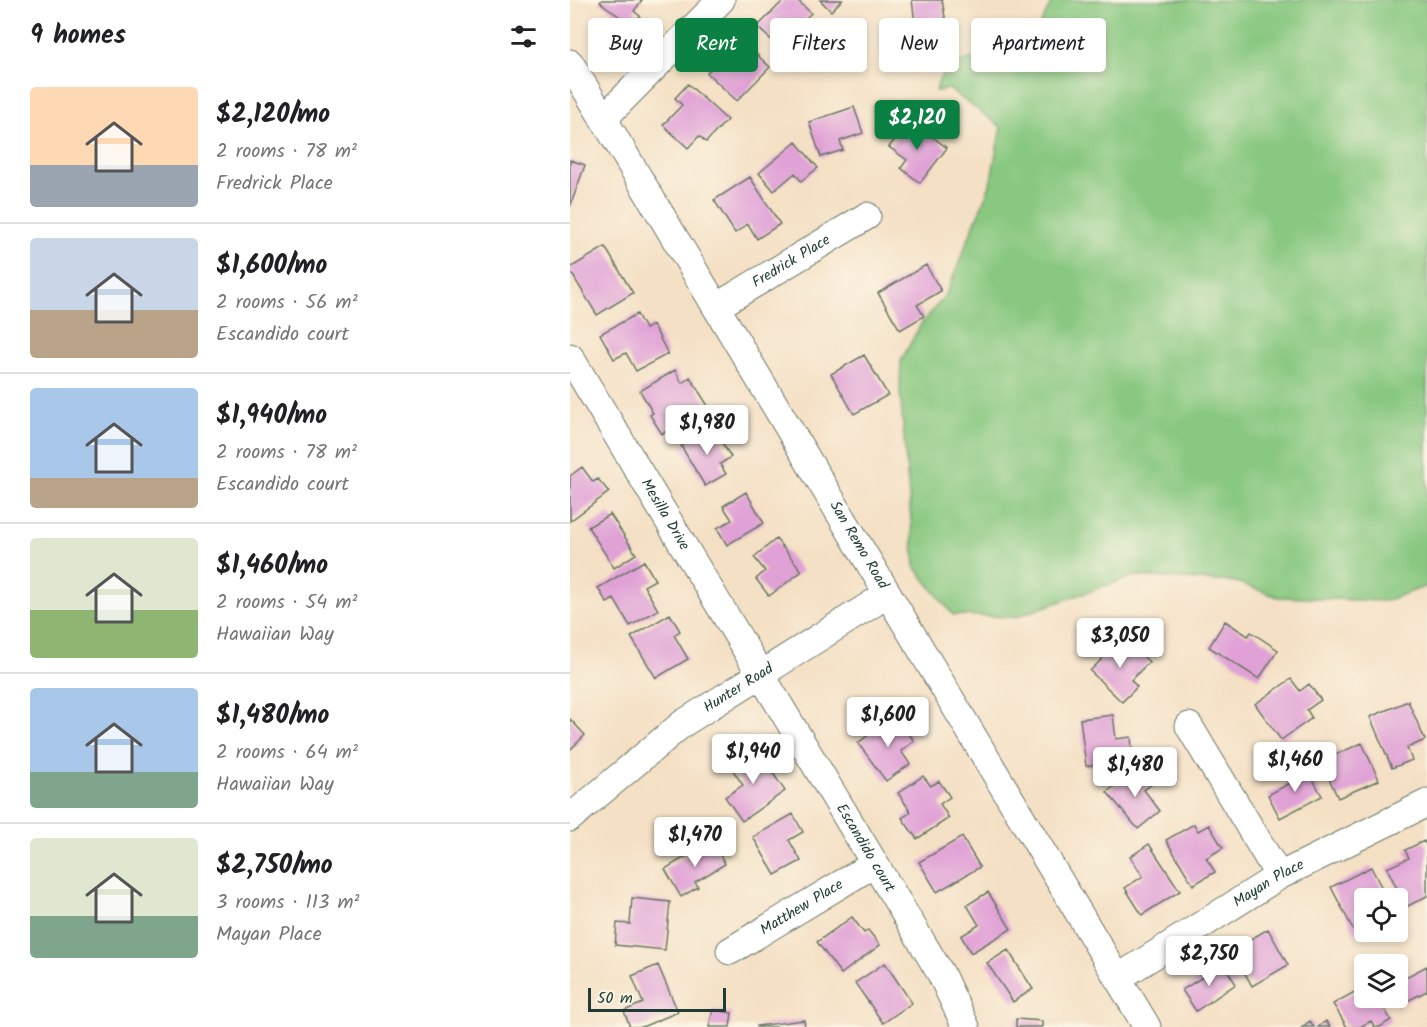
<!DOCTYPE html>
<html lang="en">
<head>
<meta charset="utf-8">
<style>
  :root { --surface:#fff; --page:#f6f6f6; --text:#202124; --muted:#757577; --line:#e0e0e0; --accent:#0b8043 }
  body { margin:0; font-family:Kalam,sans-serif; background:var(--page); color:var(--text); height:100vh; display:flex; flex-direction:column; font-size:22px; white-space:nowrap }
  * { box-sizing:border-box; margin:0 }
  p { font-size:20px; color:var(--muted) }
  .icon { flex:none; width:33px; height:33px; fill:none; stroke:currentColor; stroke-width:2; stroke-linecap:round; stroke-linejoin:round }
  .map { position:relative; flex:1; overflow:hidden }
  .details { display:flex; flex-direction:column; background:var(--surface); width:570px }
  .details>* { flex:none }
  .top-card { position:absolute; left:18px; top:18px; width:570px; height:54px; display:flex; gap:12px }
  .tools { position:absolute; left:784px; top:888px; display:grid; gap:12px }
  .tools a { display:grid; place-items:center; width:54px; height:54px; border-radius:6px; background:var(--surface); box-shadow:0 3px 9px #0003; font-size:30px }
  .scale { position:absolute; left:18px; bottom:15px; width:138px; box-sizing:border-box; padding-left:6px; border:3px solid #1f3d34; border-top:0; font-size:16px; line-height:21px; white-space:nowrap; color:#1f3d34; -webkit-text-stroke:4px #fcf5e5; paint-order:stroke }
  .price { position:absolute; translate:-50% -51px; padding:0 14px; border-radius:6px; background:#fff; color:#222; font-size:20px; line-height:39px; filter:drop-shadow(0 2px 3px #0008) }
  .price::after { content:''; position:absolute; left:50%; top:36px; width:18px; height:14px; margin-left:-9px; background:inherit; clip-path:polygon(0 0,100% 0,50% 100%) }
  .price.selected { background:var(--accent); color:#fff }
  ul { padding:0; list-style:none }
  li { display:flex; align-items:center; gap:18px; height:150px; padding:0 30px }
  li+li { border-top:2px solid var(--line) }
  li span { display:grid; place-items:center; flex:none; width:168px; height:120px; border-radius:6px; color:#555 }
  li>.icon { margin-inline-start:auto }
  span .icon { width:72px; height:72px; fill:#fffc; stroke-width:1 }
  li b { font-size:26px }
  h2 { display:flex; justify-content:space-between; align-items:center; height:72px; padding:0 30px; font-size:26px }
  .pill { padding:0 21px; border-radius:6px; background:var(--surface); box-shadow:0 3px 9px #0003; font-size:21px; line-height:54px }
  .pill.selected { background:var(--accent); color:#fff }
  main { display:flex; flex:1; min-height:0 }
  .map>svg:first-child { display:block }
  .green { fill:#88c880; stroke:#54825a; stroke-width:1.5 }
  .building { fill:#e0a1d6 }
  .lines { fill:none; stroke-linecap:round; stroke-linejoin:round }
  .minor-casing { stroke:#6a7666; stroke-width:29 }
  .minor { stroke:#fff; stroke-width:27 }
  .labels { text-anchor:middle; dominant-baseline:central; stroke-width:5; stroke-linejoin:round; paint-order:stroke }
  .street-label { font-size:15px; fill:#1f3d34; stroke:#fcf5e5 }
</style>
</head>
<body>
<main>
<section class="details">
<h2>9 homes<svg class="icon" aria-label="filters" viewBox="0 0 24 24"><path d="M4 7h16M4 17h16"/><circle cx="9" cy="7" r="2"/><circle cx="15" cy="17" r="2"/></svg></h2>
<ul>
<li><span style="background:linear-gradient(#ffd9b3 65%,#9aa5b1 0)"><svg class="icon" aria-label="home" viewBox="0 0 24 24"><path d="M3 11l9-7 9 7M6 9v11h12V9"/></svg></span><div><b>$2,120/mo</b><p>2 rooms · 78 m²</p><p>Fredrick Place</p></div></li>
<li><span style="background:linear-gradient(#c9d6e8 60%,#b9a48a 0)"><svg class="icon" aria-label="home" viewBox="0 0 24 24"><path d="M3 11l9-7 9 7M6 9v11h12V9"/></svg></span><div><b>$1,600/mo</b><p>2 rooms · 56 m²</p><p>Escandido court</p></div></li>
<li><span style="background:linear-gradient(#a9c7e8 75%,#b9a48a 0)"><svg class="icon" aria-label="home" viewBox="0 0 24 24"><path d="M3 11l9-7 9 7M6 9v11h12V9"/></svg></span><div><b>$1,940/mo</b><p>2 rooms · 78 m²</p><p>Escandido court</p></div></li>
<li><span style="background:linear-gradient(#dfe7d0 60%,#8fb573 0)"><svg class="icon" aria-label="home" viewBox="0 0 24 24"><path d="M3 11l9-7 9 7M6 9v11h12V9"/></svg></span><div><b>$1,460/mo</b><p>2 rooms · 54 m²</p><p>Hawaiian Way</p></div></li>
<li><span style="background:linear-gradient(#a9c7e8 70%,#7fa58c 0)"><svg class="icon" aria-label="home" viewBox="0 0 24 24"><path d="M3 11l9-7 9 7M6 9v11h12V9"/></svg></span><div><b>$1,480/mo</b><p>2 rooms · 64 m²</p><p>Hawaiian Way</p></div></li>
<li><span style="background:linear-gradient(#dfe7d0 65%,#7fa58c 0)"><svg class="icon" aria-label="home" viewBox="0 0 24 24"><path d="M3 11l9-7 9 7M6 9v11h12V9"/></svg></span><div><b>$2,750/mo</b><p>3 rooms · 113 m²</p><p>Mayan Place</p></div></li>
</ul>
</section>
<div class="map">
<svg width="857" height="1027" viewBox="0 0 857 1027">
  <rect width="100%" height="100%" fill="#fcf5e5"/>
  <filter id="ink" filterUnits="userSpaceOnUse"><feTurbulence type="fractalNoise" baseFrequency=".0167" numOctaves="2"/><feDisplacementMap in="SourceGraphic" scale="12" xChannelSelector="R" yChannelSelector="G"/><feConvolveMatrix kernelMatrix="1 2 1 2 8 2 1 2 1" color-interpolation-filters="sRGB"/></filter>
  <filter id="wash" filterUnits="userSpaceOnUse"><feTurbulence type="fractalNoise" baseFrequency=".008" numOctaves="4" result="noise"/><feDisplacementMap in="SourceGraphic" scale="24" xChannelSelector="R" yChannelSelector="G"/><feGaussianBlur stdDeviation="1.35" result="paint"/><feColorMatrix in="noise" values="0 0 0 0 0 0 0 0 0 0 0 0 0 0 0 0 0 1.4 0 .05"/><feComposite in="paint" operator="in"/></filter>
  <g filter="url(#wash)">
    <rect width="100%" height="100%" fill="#f4e0c4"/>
    <path class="green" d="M483 0H857V586L815 601 708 597 666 582 564 576 445 617 383 615 345 567 330 391 331 361 351 324 376 295 420 185 431 127 379 89 366 91 369 80 382 63C406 58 452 49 467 29 473 20 478 9 483 0Z"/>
    <g id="blocks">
      <path class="building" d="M32 0H72L64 11 70 16 62 26 30 2Z
        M214 0H227L241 13 232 22 238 29 224 43 218 37 208 46 187 27Z
        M250 0H272L261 11Z
        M342 0H372L379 40 348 46Z
        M167 36 200 67 167 101 137 73 153 56 151 53Z
        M118 84 157 120 136 142 129 136 118 148 93 125 112 105 105 98Z
        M284 107 293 133 270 141 273 150 251 157 239 122Z
        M340 120 377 148 350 183 331 168 337 160 319 147Z
        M226 142 248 168 231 181 225 173 204 191 189 173Z
        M0 160 15 165 0 207Z
        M180 177 210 224 187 239 178 224 165 233 144 200Z
        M35 247 63 293 27 315 0 271V268Z
        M356 265 371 291 347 305 354 316 330 330 308 293Z
        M67 314 75 329 83 325 98 354 66 371 56 353 44 359 30 334Z
        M294 355 318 395 284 414 261 374Z
        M105 370 112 383 120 377 138 406 92 434 80 415 83 413 70 391Z
        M142 427 161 457 150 464 156 474 135 486 111 446Z
        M12 467 23 482 28 479 39 492 0 521V476Z
        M176 492 194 523 157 545 147 528 162 520 153 506Z
        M40 514 66 554 44 568 18 527Z
        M206 539 232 571 199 596 186 579 195 571 184 557Z
        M74 561 85 580 74 586 88 610 60 626 44 599 37 603 28 588Z
        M100 614 110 631 104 635 118 659 86 678 61 637Z
        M655 621 678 636 681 632 708 650 689 679 639 647Z
        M554 637 579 662 561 680 567 687 552 702 520 671Z
        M721 679 730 691 739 684 751 700 737 710 742 718 711 740 685 704Z
        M838 701 855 740 837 748 842 760 822 768 800 717Z
        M326 715 344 741 331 751 340 764 316 781 288 743Z
        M543 715 546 739 561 737 563 760 516 766 510 719Z
        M0 719 15 735 0 750Z
        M792 743 809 780 768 798 751 761Z
        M186 748 215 791 172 821 155 797 173 785 160 766Z
        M570 766 583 783 574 790 590 811 568 829 537 792Z
        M736 767 752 796 710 818 698 795 722 782 718 776Z
        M353 776 361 786 369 781 380 797 370 804 379 818 347 839 332 818 341 812 328 793Z
        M223 814 233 832 219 840 231 861 205 875 183 837Z
        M624 824 628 831 639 825 653 848 636 858 645 872 623 885 596 840Z
        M392 837 410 867 367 892 349 862Z
        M142 841 155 864 125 882 128 887 111 897 95 869Z
        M854 841 857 847V896L836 907 817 868 839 858 835 850Z
        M579 844 610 891 572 915 555 888 573 876 560 857Z
        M801 867 816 896 811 898H795V933L787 937 761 887Z
        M418 892 441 929 401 953 391 936 409 925 397 905Z
        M62 898 100 902 95 950 45 945 47 923 60 924Z
        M282 917 294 933 298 930 310 945 271 974 247 942Z
        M698 929 718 965 682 986 662 950Z
        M438 950 463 989 443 1002 417 963Z
        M315 963 342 1003 313 1023 285 983Z
        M653 964 666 984 626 1011 612 990Z
        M88 965 108 1012 72 1027H60L54 1011 73 1003 62 976Z
        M857 966V991L827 1006 823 998H828V981Z
        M795 986V998H808L821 1020 810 1027H805L801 1021 790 1027H777L763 1004Z
        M143 1010 162 1013 160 1027H139Z
        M446 1019 472 1021V1027H446Z
        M234 1020 235 1027H187V1026Z
        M740 1021 744 1027H732Z
        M756 1021 760 1027H748Z"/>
    </g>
  </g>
  <g filter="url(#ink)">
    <use href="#blocks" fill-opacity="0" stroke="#6a7666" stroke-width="1.5"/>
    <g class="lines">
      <defs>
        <g id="minor">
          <path id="s1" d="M0 63 577 1027"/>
          <path d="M33 119 151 0"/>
          <path id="s2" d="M146 307 297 216"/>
          <path id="s3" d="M0 357 371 974 396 1027"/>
          <path d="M619 726 709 876"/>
          <path id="s4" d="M0 818 112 724 318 594"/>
          <path id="s5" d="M160 951 304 864"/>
          <path id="s6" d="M548 978 709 876 857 803"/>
        </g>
      </defs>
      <use href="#minor" class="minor-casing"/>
      <use href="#minor" class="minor"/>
    </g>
  </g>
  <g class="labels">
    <g class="street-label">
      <text stroke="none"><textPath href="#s2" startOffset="88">Fredrick Place</textPath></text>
      <text stroke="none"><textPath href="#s3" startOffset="184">Mesilla Drive</textPath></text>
      <text stroke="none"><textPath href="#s1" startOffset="562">San Remo Road</textPath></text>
      <text stroke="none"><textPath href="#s4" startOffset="213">Hunter Road</textPath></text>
      <text stroke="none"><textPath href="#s3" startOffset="573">Escandido court</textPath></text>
      <text stroke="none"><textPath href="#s6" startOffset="178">Mayan Place</textPath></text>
      <text stroke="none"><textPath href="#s5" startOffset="84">Matthew Place</textPath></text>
    </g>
  </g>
</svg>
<div class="tools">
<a><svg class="icon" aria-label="locate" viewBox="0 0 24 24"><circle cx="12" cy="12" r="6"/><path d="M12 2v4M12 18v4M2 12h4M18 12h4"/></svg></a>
<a><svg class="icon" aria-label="layers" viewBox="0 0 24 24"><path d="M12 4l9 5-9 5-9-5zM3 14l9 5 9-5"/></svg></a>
</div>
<div class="scale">50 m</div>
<b class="price selected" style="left:347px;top:151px">$2,120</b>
<b class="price" style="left:137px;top:456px">$1,980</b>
<b class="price" style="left:550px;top:669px">$3,050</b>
<b class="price" style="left:318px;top:748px">$1,600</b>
<b class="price" style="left:183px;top:785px">$1,940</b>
<b class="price" style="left:725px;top:793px">$1,460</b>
<b class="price" style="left:565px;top:798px">$1,480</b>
<b class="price" style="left:125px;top:868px">$1,470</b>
<b class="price" style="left:639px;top:987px">$2,750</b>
<div class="top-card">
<a class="pill">Buy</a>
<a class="pill selected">Rent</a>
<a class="pill">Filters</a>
<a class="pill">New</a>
<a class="pill">Apartment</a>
</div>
</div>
</main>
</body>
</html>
